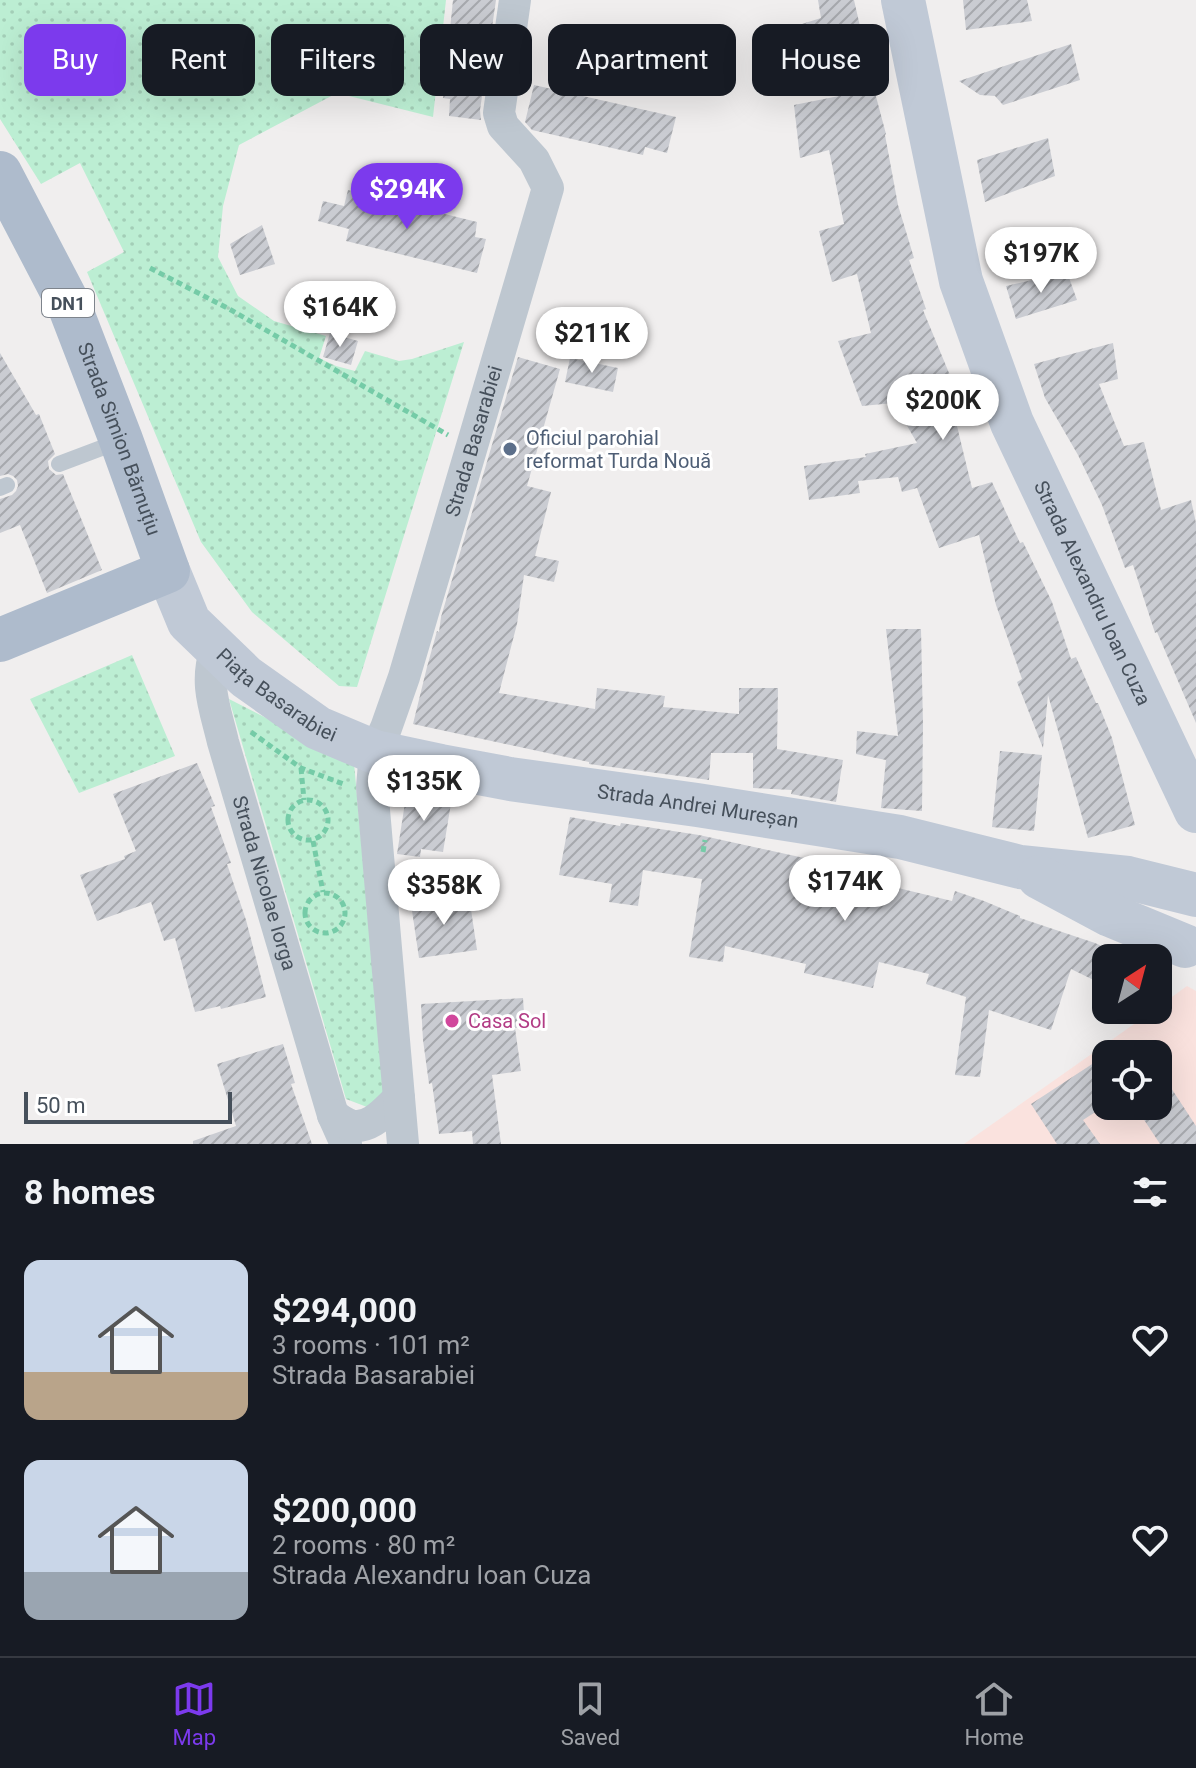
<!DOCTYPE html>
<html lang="en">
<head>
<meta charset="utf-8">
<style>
  :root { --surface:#171b24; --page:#242831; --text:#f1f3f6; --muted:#9ea1a6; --line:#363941; --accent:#7c3aed }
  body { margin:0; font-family:Roboto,sans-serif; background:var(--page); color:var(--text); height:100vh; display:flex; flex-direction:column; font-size:30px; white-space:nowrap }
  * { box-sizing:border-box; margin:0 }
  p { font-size:26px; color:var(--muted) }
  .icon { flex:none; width:44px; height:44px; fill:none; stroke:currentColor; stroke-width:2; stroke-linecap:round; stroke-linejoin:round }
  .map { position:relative; height:1144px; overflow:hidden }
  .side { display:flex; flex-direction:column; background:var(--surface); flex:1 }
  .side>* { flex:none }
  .top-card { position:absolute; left:24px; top:24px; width:1148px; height:72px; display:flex; gap:16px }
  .needle { width:52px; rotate:36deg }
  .fabs { position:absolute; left:1092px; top:944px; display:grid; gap:16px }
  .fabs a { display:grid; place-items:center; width:80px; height:80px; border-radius:16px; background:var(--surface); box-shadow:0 8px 32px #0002; font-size:40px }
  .scale { position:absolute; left:24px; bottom:20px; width:208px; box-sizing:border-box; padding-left:8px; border:4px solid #46505b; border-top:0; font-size:22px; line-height:28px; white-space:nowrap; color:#46505b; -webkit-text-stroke:6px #fff; paint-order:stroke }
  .price { position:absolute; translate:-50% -68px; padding:0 18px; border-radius:28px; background:#fff; color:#222; font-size:26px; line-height:52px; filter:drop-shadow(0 2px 4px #0008) }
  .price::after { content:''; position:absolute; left:50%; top:48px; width:24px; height:18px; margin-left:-12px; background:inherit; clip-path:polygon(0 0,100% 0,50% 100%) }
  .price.on { background:var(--accent); color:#fff }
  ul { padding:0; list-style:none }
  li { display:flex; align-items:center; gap:24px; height:200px; padding:0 24px }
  li span { display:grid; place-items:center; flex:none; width:224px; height:160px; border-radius:16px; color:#555 }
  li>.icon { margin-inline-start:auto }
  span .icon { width:96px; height:96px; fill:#fffc; stroke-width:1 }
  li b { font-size:34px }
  h2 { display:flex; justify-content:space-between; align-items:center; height:96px; padding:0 24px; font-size:34px }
  .pill { padding:0 28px; border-radius:16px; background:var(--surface); box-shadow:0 8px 32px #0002; font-size:28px; line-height:72px }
  .pill.on { background:var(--accent); color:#fff }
  .dock { display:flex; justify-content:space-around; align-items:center; height:112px; border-top:2px solid var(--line); background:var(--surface); font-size:22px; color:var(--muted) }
  .dock a { display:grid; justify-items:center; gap:4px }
  .dock .on { color:var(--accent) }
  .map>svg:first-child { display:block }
  .medical { fill:#fae2de; fill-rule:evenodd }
  .grass { fill:url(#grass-dots) }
  .building { fill:url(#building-hatch) }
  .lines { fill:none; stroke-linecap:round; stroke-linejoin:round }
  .path { stroke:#75cba7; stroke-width:5; stroke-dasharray:6 4; stroke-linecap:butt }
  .lane { stroke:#bec7d0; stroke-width:16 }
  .street { stroke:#bec7d0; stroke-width:32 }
  .secondary { stroke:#c0c9d6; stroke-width:44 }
  .primary { stroke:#aebbcc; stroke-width:44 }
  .service-dot { fill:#5c6f8a; stroke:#fff; stroke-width:3 }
  .hotel-dot { fill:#d1479c; stroke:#fff; stroke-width:3 }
  .labels { text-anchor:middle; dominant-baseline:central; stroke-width:6; stroke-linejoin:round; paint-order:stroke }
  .shield { fill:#fff; stroke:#7e848c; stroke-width:2 }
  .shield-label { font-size:18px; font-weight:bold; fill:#46505b }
  .street-label { font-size:20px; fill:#46505b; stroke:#fff }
  .service-label { font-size:20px; fill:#4e5e75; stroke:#fff; text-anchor:start }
  .hotel-label { font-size:20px; fill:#b23c85; stroke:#fff; text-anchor:start }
</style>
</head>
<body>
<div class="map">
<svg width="1196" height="1144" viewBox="0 0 1196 1144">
  <defs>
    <pattern id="grass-dots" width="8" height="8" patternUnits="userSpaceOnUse" patternTransform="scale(2)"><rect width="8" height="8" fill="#bceed3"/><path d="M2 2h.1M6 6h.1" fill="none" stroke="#a3ceb7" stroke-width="1.8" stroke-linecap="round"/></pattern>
    <pattern id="building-hatch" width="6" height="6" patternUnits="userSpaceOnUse" patternTransform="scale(2)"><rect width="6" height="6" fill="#caccd2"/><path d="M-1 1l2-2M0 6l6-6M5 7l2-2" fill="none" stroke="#a6a8ad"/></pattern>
  </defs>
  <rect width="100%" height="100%" fill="#f0eeee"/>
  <path class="medical" d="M1187 986 1196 991V1144H964L1154 1010H1158V1007ZM1106 1054H1158V1106H1106Z"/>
  <path class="grass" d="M0 0H446L433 117 337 93 239 145 223 206 218 257 238 296 274 321 326 336 319 358 336 366 355 371 365 351 399 361 412 359 464 342 357 687 339 686 252 612 201 542 87 272 124 252 80 163 41 184 0 119Z
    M132 655 175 756 79 793 30 699Z
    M229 699 354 763 384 1094 367 1107 346 1099Z"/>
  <path class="building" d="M453 0H496L480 110 481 120 449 116 450 99 443 98Z
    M818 0H854L867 57 796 61 789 28 821 18Z
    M963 0H1027L1032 21 966 30Z
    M1071 44 1080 80 1003 105 995 96 980 95 959 81Z
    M534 85 676 117 667 153 645 147 643 155 532 130 525 122Z
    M874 89 886 134 885 135 898 205 914 258 909 260 926 309 923 310 968 419 956 422 972 488 992 482 1020 543 1023 542 1052 602 1071 659 1076 657 1096 703H1098L1112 738 1135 825 1088 838 1048 695 1043 748 1017 682 1022 679 996 605 979 535 939 548 917 488 902 492 898 477 858 481 860 493 809 500 804 466 866 457 865 454 917 443 894 403 862 406 838 341 871 333 857 274 832 282 819 231 844 224 829 150 800 158 794 105Z
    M1048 138 1055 176 985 202 977 160Z
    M348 190 477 222 475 237 486 239 477 273 346 241 349 229 318 221 323 201 344 206Z
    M262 225 275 264 240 275 230 244Z
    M1067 272 1077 300 1016 319 1006 286Z
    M330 333 358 341 351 365 323 357Z
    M1113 343 1118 379 1099 384 1124 446 1144 442 1161 510 1191 500 1196 523V723L1157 632 1155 633 1133 565 1125 568 1102 505 1078 455 1045 398 1034 364Z
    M0 353 36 415 39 414 55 454 48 461 49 469 56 475 63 474 102 570 47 593 20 525 0 533V499L12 495 16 491 18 486 17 480 13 476 8 474 0 476Z
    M518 357 560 369 527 486 551 492 535 556 559 561 554 582 524 575 517 624 499 693 595 709 597 688 665 696 663 707 739 714V688H778L777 749 843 760 836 802 791 794 792 790 753 788V753H711L709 780 589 764V762L413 724 427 667 437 631 439 632 441 617Z
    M570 358 618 368 613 392 565 382Z
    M886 629H921L923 725 922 811 881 808 886 760 856 754 857 731 898 736Z
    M1000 751 1042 755 1034 831 992 827Z
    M197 763 215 806 211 807 231 863 227 864 246 920 266 997 221 1009 220 1006 195 1012 175 938 164 941 151 902 97 921 80 875 125 859 124 856 136 851 113 794Z
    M407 790 452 797 443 852 421 849 420 857 397 854Z
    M570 817 620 826 621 823 699 835 827 863V860L872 869 869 881 952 901 955 891 984 901 1020 916V918L1095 943 1106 948V986L1071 969 1051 1030 989 1010 980 1077 955 1075 966 997 926 984 929 974 879 962 873 988 804 973 806 964 725 946 723 962 689 957 702 879 643 870 638 906 609 902 612 884 559 875Z
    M469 896 477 950 419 958 411 904Z
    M523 998 525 1028H515L521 1071 492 1075 501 1144H473L472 1131 439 1134 432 1083 429 1084 423 1040 421 1004Z
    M283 1044 295 1083 291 1084 312 1144H193V1141L236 1126 217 1064Z
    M1106 1055V1105L1083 1120 1100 1144H1057L1031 1104Z
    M1158 1068 1196 1126V1144H1160L1135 1106H1158Z"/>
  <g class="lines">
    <path class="path" d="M150 268 231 310 448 435
      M251 732 301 768 346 785
      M301 768 304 800
      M288 820a20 20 0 1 1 40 0a20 20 0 1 1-40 0Z
      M313 841 323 892
      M703 852 705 840
      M305 913a20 20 0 1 1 40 0a20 20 0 1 1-40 0Z"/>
    <path class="lane" d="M59 464 120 441
      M0 488 7 485"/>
    <g class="street">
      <path id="s1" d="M216 649C204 683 215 708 223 742L333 1115 346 1144"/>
      <path d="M333 1115C338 1118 344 1123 350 1125 370 1131 386 1110 399 1098"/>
      <path id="s2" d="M403 1144 372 787 375 752 386 728 404 677 548 188 534 160 503 126 499 113 515 0"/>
    </g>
    <g class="secondary">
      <path id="s3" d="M903 0 961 281 1012 423 1196 811"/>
      <path id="s4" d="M168 571 189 622 246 677 318 728 375 752 441 766 510 779 697 805 900 837 1020 867 1128 878 1196 895"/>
      <path d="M1039 877 1110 915 1185 946"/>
    </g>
    <path class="primary" id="s5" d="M0 173 69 305 121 440 168 571 0 640"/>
  </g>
  <circle class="service-dot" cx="510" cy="449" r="8"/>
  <circle class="hotel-dot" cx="452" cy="1021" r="8"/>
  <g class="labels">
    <rect class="shield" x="42" y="289" width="52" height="28" rx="6"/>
    <g class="shield-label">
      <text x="68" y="303">DN1</text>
    </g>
    <g class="street-label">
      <text stroke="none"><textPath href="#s5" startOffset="292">Strada Simion Bărnuțiu</textPath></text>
      <text stroke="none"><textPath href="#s2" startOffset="720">Strada Basarabiei</textPath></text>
      <text stroke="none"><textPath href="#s3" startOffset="626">Strada Alexandru Ioan Cuza</textPath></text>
      <text stroke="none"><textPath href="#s4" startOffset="170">Piața Basarabiei</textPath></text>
      <text stroke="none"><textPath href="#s4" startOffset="612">Strada Andrei Mureșan</textPath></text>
      <text stroke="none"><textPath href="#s1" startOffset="242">Strada Nicolae Iorga</textPath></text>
    </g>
    <g class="service-label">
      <text x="526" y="438">Oficiul parohial<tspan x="526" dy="23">reformat Turda Nouă</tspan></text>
    </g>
    <g class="hotel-label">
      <text x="468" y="1021">Casa Sol</text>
    </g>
  </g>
</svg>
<div class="fabs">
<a><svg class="needle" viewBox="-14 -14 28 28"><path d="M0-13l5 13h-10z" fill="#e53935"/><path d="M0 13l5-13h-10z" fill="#9ea1a6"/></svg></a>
<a><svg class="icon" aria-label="locate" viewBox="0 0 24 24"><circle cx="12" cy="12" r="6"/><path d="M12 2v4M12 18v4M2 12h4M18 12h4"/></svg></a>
</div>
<div class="scale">50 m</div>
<b class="price on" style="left:407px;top:231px">$294K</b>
<b class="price" style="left:1041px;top:295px">$197K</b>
<b class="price" style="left:340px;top:349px">$164K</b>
<b class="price" style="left:592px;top:375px">$211K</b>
<b class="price" style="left:943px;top:442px">$200K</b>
<b class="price" style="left:424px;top:823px">$135K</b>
<b class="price" style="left:845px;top:923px">$174K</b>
<b class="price" style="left:444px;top:927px">$358K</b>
<div class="top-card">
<a class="pill on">Buy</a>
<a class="pill">Rent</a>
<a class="pill">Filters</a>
<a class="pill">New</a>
<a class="pill">Apartment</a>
<a class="pill">House</a>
</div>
</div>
<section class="side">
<h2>8 homes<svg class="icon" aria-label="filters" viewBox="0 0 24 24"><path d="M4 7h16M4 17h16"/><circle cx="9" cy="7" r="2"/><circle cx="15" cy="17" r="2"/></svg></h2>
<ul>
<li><span style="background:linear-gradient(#c9d6e8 70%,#b9a48a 0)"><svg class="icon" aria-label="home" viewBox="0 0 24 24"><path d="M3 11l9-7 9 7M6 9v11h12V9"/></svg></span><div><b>$294,000</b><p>3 rooms · 101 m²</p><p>Strada Basarabiei</p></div><svg class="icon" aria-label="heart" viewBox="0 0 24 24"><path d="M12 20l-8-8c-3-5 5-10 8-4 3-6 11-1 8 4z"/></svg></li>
<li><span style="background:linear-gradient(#c9d6e8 70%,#9aa5b1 0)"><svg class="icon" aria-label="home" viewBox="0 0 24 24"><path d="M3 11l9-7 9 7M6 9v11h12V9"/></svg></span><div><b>$200,000</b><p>2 rooms · 80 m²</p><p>Strada Alexandru Ioan Cuza</p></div><svg class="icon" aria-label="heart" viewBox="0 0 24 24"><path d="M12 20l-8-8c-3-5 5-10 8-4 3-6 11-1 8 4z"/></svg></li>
</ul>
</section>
<nav class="dock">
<a class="on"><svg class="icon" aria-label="map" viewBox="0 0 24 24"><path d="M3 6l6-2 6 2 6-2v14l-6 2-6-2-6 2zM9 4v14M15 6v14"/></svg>Map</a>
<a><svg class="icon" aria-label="saved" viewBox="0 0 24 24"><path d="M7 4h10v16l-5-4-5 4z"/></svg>Saved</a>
<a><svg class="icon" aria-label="home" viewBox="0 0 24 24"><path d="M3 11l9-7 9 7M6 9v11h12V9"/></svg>Home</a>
</nav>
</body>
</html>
